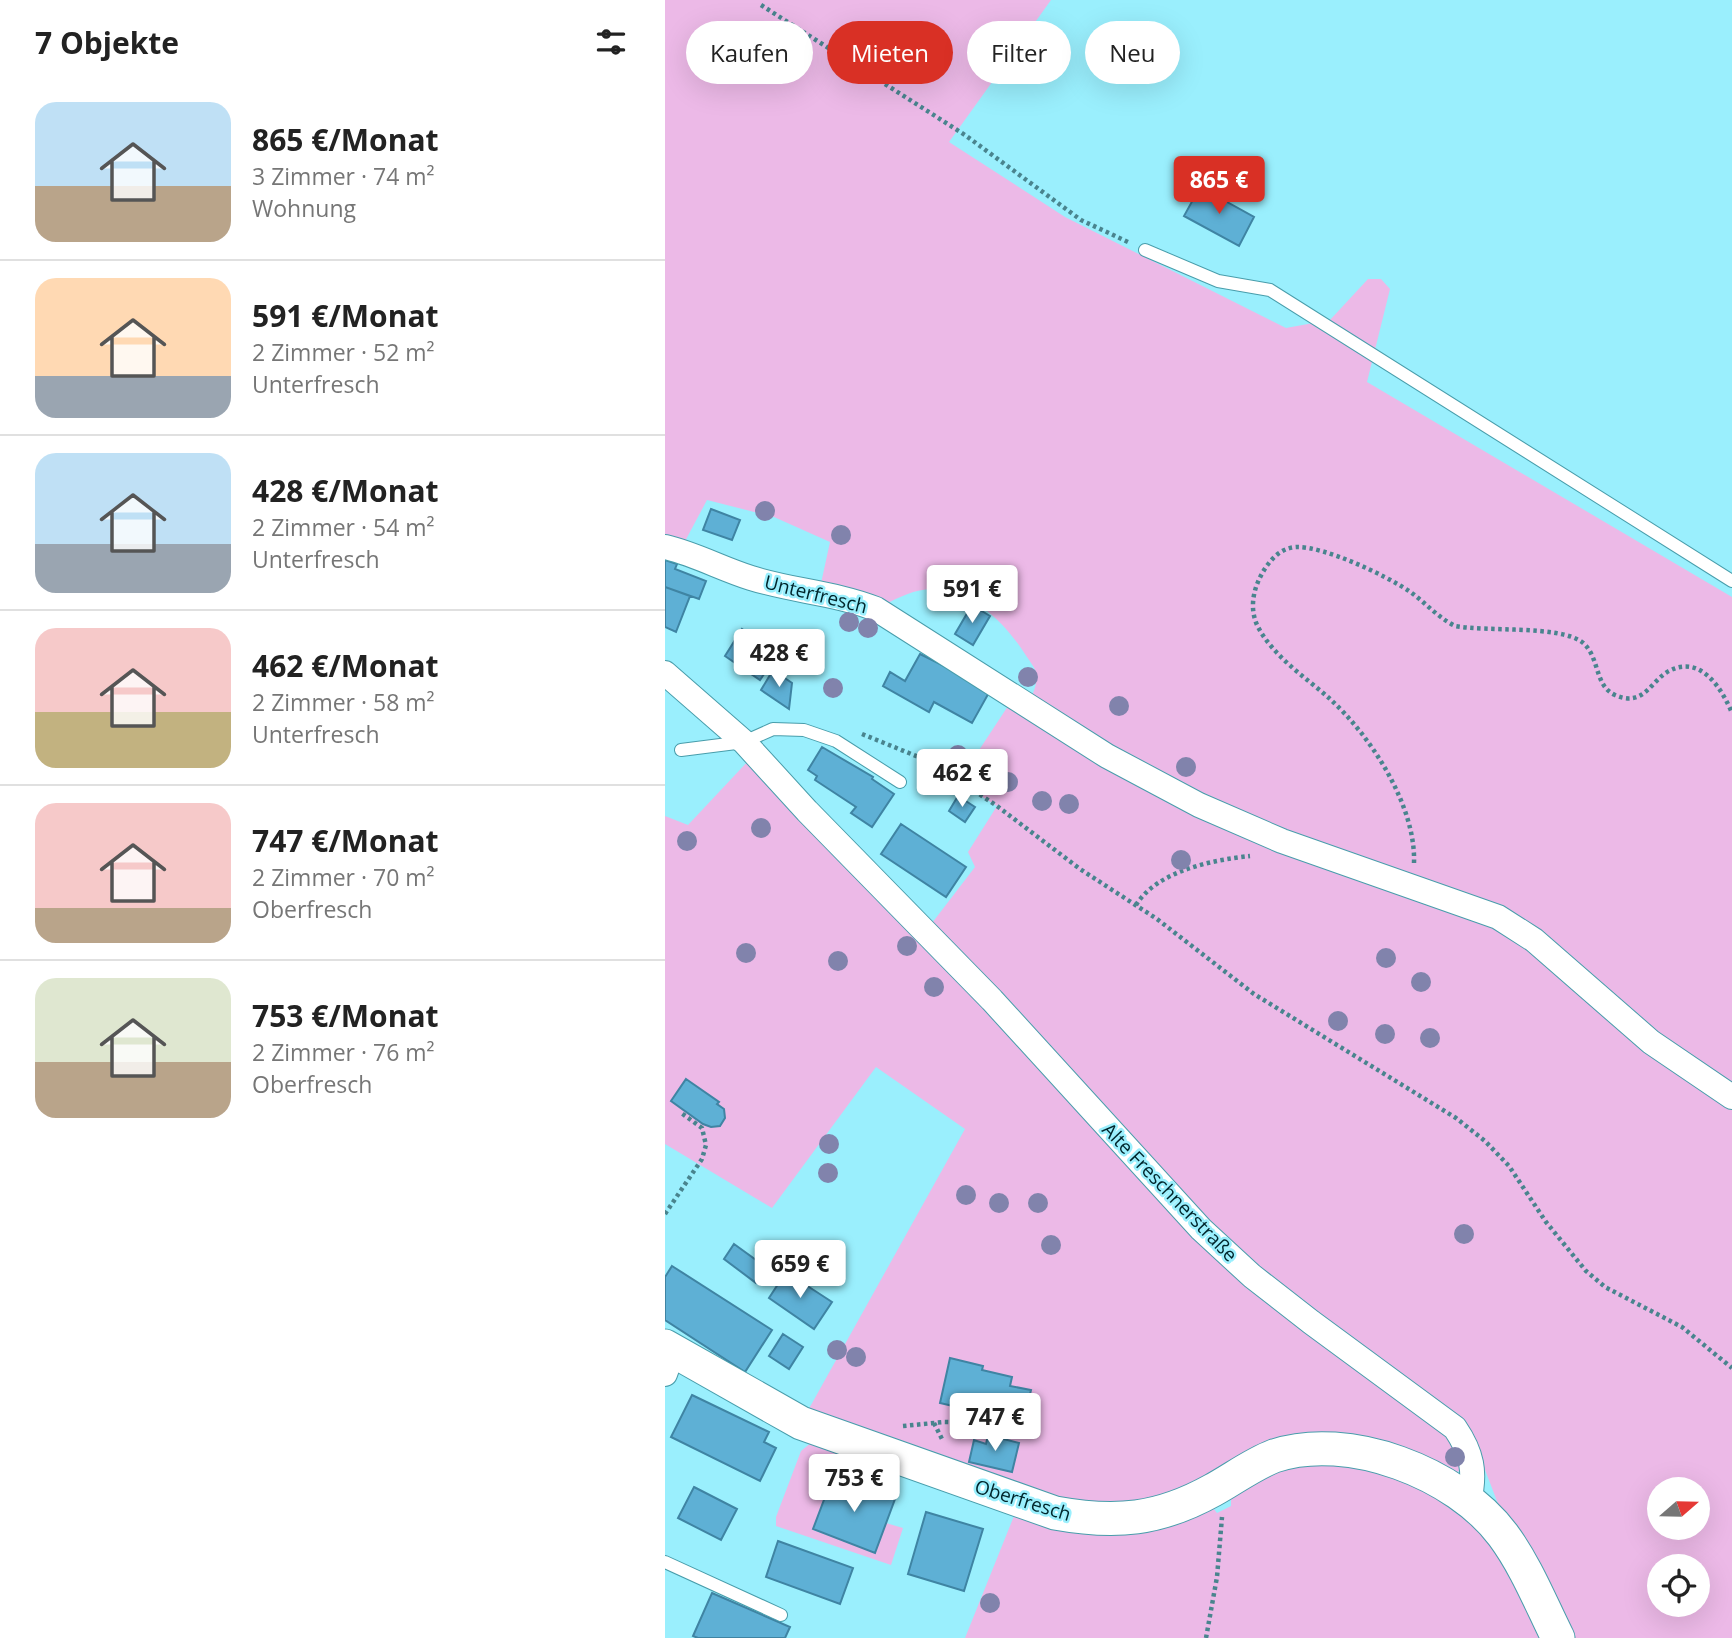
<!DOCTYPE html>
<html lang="de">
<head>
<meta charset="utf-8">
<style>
  :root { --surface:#fff; --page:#f2f2f2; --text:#222; --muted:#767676; --line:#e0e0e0; --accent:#d93025 }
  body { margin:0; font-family:"Open Sans",sans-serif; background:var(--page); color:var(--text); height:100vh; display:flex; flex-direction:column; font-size:26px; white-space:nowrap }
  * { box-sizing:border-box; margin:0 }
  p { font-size:23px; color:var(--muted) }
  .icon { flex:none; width:38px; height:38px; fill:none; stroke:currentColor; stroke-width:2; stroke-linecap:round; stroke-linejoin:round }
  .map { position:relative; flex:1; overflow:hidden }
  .details { display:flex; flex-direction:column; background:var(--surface); width:665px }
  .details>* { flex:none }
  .banner { position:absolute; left:21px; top:21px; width:665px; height:63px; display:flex; gap:14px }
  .needle { width:46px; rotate:70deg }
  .buttons { position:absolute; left:982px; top:1477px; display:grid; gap:14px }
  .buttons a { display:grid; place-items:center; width:63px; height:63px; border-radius:50%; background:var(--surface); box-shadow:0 7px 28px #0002; font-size:35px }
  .price { position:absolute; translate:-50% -60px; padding:0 16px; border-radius:7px; background:#fff; color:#222; font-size:23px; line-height:46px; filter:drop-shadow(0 2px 4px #0008) }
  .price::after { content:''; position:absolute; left:50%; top:42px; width:21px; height:16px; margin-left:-10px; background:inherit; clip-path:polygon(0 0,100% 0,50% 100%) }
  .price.current { background:var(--accent); color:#fff }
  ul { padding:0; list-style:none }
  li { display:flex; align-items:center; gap:21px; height:175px; padding:0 35px }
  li+li { border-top:2px solid var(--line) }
  li span { display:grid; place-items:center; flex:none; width:196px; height:140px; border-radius:21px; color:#555 }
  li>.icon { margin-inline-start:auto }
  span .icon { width:84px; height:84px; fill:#fffc; stroke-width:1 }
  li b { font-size:30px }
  h2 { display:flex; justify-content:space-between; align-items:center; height:84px; padding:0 35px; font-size:30px }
  .chip { padding:0 24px; border-radius:32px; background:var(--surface); box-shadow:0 7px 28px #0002; font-size:24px; line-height:63px }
  .chip.current { background:var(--accent); color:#fff }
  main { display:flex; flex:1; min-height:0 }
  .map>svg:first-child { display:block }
  .green { fill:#ecb9e7; fill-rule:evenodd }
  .building { fill:#5eb0d5; stroke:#3f84a3; stroke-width:2 }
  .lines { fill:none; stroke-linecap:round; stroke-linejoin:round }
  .lane-casing { stroke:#489dab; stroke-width:14 }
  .street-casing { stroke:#489dab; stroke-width:26 }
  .secondary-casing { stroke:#489dab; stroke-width:35 }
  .path { stroke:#49848e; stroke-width:4.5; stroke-dasharray:3.5 3.5; stroke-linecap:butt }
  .lane { stroke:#fff; stroke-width:12 }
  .street { stroke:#fff; stroke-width:24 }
  .secondary { stroke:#fff; stroke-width:33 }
  .tree { fill:#8183ac }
  .labels { text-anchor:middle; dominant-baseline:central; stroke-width:5; stroke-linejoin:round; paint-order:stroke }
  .street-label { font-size:19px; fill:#00252b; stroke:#9aeffd }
</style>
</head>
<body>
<main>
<section class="details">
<h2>7 Objekte<svg class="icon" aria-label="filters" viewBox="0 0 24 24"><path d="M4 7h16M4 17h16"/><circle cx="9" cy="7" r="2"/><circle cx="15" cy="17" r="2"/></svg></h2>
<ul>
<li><span style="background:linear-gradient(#bfe0f5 60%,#b9a48a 0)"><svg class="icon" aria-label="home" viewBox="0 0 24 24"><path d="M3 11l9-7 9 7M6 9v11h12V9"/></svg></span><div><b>865 €/Monat</b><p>3 Zimmer · 74 m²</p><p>Wohnung</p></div></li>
<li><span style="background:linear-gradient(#ffd9b3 70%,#9aa5b1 0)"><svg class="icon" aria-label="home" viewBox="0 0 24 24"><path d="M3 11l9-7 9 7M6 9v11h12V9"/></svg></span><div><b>591 €/Monat</b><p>2 Zimmer · 52 m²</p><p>Unterfresch</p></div></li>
<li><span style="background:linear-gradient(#bfe0f5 65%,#9aa5b1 0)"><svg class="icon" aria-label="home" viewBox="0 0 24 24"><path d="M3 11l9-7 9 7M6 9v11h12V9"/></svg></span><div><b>428 €/Monat</b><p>2 Zimmer · 54 m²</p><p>Unterfresch</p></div></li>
<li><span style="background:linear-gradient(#f6c9c9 60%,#c2b280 0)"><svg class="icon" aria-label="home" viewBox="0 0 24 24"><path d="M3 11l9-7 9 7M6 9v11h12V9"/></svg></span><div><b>462 €/Monat</b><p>2 Zimmer · 58 m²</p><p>Unterfresch</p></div></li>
<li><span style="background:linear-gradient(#f6c9c9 75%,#b9a48a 0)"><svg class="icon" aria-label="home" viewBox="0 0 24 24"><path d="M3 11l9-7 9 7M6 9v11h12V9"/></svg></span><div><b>747 €/Monat</b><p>2 Zimmer · 70 m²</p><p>Oberfresch</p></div></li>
<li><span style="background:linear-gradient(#dfe7d0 60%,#b9a48a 0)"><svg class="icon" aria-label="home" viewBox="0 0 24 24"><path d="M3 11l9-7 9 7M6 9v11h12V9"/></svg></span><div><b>753 €/Monat</b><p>2 Zimmer · 76 m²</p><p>Oberfresch</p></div></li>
</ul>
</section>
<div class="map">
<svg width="1067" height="1638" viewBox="0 0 1067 1638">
  <rect width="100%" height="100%" fill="#9aeffd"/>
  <path class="green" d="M0 0H386L284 142 400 217 621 328 665 320 703 279H716L725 289 702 382 1067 597V1638H904L835 1509 809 1441 795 1423 593 1272 542 1224 494 1175 267 923 310 867 303 852 332 806 293 782 347 700 438 761 532 810 618 846 833 923 878 956C869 928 864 925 839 911 818 899 793 892 770 884 719 867 668 853 618 834 528 800 447 752 366 699 369 690 373 682 371 672 369 666 363 659 360 654 340 623 309 592 270 589 252 588 234 597 219 605L190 593 155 588 165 542 109 517 42 500 18 545 0 541ZM994 1489H1032V1528H994ZM994 1566H1032V1605H994Z
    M85 759 485 1184 787 1431 797 1469 791 1473 716 1446 523 1492 428 1510 141 1414 300 1129 211 1067 107 1208 0 1144V816L23 825Z
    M147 1442 177 1453 148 1530 210 1552 221 1523 238 1528 226 1565 111 1526V1517L136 1451Z
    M655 1459 745 1479 811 1523 886 1638H300L351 1511 548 1508 552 1513 566 1506V1496L574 1484Z"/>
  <path class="building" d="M535 187 589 217 574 246 519 216Z
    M46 509 75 520 67 540 38 530Z
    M0 560 12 564 10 569 41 581 34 599 0 587Z
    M0 587 25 596 11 632 0 627Z
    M307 605 325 616 308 645 290 634Z
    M77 629 113 654 95 680 60 656Z
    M255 654 326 689 307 723 269 702 264 712 218 686 225 672 240 681Z
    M108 670 127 683 124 709 96 690Z
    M157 747 208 777 207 779 229 794 207 827 186 813 191 807 150 780 152 776 143 770Z
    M293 796 310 807 300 822 284 811Z
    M236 824 301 867 281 897 216 854Z
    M21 1079 54 1102 52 1104 59 1109 60 1118 55 1126 46 1127 38 1124 6 1101Z
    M69 1244 102 1268 91 1283 59 1259Z
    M7 1266 107 1330 80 1372 0 1320V1277Z
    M121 1272 167 1302 149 1329 104 1298Z
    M118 1334 138 1347 124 1369 104 1356Z
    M285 1358 318 1366 317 1370 347 1377 345 1386 366 1390 357 1428 304 1416 305 1410 275 1403Z
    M27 1395 104 1432 99 1442 111 1448 95 1481 6 1437Z
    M323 1435 354 1443 347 1472 304 1462 309 1440 321 1444Z
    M168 1476 230 1499 210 1553 148 1529Z
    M29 1487 72 1509 56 1540 13 1518Z
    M261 1512 318 1529 299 1591 243 1574Z
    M113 1541 188 1568 175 1604 101 1577Z
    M47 1593 125 1627 120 1638H33L28 1636Z"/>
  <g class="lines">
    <defs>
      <path id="lane" d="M480 250 553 281 605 290 1067 581
        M16 750 79 742 108 729 139 730 171 741 235 782
        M0 1562 116 1615"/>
      <path id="street" d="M0 547C30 554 57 569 86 578 127 591 171 593 211 609L442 756 534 805 617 841 833 917 869 940 986 1042 1067 1097
        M0 673 79 742 142 811 327 1000 536 1229 587 1276 646 1322 790 1428C807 1453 811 1472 804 1501
        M0 1374 8 1352"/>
      <path id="secondary" d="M0 1346 136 1423 390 1513C451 1524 494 1520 548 1490 568 1479 588 1464 609 1456 683 1431 792 1473 838 1535 861 1566 876 1604 893 1638"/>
    </defs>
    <use href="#lane" class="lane-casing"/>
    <use href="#street" class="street-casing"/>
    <use href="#secondary" class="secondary-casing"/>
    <path class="path" d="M96 5 300 135 416 220 463 242
      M197 734 266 762 332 806 415 869 492 919 589 994 791 1118 820 1141 844 1166 881 1222 921 1271 940 1287 1017 1327 1067 1368
      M749 863C751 806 706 736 664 698 640 677 609 657 593 627 583 607 589 585 601 567 608 557 617 548 631 547 659 546 720 575 744 591 760 602 772 617 790 626 822 632 893 625 917 642 935 656 929 686 950 695 979 708 986 680 1004 671 1036 654 1057 689 1067 713
      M471 905C492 871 547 860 585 856
      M0 1214 37 1159 41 1145 37 1128 15 1112
      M269 1423 278 1441
      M238 1426 279 1422 335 1423
      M541 1638 552 1577 557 1517"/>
    <use href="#lane" class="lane"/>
    <use href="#street" class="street"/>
    <use href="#secondary" class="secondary"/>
  </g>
  <g class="tree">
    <circle cx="100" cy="511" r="10"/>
    <circle cx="176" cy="535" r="10"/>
    <circle cx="184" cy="622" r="10"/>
    <circle cx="203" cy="628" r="10"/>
    <circle cx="363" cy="677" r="10"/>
    <circle cx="168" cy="688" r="10"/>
    <circle cx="454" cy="706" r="10"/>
    <circle cx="293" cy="755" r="10"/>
    <circle cx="521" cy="767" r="10"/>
    <circle cx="343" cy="782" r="10"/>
    <circle cx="377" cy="801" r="10"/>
    <circle cx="404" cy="804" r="10"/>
    <circle cx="96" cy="828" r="10"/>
    <circle cx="22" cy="841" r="10"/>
    <circle cx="516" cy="860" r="10"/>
    <circle cx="242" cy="946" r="10"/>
    <circle cx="81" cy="953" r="10"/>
    <circle cx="721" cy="958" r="10"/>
    <circle cx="173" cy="961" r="10"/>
    <circle cx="756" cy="982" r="10"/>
    <circle cx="269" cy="987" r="10"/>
    <circle cx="673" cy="1021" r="10"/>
    <circle cx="720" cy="1034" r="10"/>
    <circle cx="765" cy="1038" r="10"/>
    <circle cx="164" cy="1144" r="10"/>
    <circle cx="163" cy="1173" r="10"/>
    <circle cx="301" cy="1195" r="10"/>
    <circle cx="334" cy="1203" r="10"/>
    <circle cx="373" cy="1203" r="10"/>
    <circle cx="799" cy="1234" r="10"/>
    <circle cx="386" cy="1245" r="10"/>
    <circle cx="172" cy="1350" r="10"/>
    <circle cx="191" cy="1357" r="10"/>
    <circle cx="790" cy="1457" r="10"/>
    <circle cx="325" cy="1603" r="10"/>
  </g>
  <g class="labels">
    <g class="street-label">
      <text transform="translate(151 594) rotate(14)">Unterfresch</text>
      <text transform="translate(505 1192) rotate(46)">Alte Freschnerstraße</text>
      <text transform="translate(358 1500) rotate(17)">Oberfresch</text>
    </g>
  </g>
</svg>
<div class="buttons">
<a><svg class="needle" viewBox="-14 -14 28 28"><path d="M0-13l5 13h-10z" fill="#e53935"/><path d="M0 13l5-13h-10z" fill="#767676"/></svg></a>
<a><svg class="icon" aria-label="locate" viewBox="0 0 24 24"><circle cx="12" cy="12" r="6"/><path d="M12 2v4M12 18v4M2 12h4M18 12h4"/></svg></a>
</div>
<b class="price current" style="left:554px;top:216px">865 €</b>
<b class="price" style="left:307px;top:625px">591 €</b>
<b class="price" style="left:114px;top:689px">428 €</b>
<b class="price" style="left:297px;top:809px">462 €</b>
<b class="price" style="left:135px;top:1300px">659 €</b>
<b class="price" style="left:330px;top:1453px">747 €</b>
<b class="price" style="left:189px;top:1514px">753 €</b>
<div class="banner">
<a class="chip">Kaufen</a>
<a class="chip current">Mieten</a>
<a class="chip">Filter</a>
<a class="chip">Neu</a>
</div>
</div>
</main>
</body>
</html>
